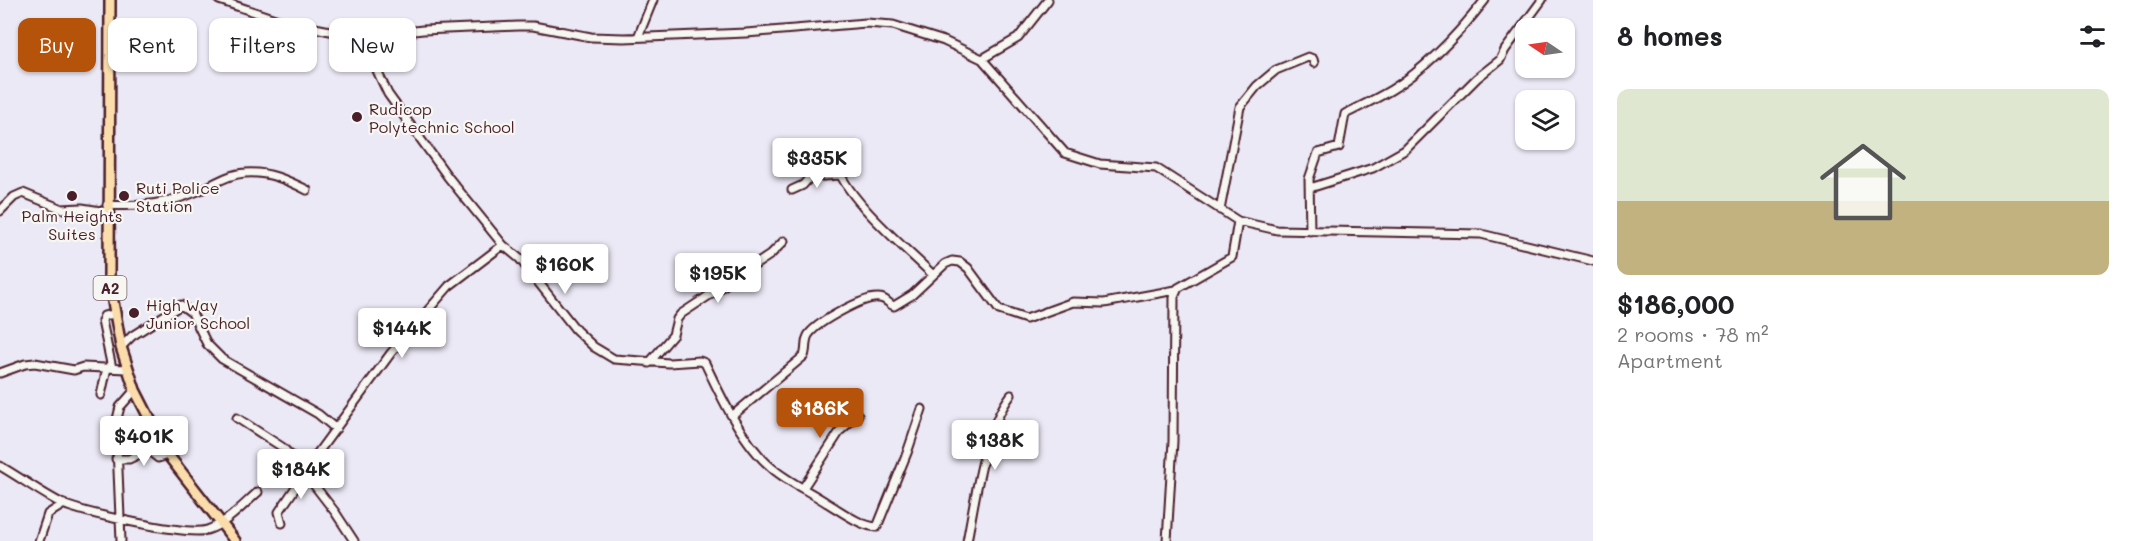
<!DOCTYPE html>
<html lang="en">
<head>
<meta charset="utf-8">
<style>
  :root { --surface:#fff; --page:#f6f6f6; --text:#202124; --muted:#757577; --accent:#b45309 }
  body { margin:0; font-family:Mali,sans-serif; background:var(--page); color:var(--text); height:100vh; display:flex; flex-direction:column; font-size:22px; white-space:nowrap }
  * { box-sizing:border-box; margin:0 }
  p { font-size:20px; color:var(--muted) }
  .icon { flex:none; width:33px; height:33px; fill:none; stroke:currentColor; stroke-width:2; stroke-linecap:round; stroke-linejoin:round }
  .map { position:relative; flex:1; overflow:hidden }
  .panel { display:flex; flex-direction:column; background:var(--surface); width:540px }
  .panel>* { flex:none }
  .top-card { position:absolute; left:18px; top:18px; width:570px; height:54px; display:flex; gap:12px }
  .needle { width:39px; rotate:283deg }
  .tools { position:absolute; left:1515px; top:18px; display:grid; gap:12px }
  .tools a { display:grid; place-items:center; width:60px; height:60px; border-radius:12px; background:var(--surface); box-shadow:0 2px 4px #0004; font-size:30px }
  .price { position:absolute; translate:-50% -51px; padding:0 14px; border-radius:6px; background:#fff; color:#222; font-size:20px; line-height:39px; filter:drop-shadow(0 2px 3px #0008) }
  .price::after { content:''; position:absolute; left:50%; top:36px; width:18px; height:14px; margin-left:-9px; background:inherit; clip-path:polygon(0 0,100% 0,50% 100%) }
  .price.active { background:var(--accent); color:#fff }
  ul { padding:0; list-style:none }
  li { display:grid; align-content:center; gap:12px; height:318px; padding:0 24px }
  li span { display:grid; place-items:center; height:186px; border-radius:12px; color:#555 }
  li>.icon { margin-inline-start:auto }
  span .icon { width:108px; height:108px; fill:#fffc; stroke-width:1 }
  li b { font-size:26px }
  h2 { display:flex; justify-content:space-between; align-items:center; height:72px; padding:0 24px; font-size:26px }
  .pill { padding:0 21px; border-radius:12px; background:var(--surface); box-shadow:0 2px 4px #0004; font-size:21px; line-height:54px }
  .pill.active { background:var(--accent); color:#fff }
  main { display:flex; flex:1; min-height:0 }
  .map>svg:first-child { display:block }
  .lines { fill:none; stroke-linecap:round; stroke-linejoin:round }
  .minor-casing { stroke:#4a1f2b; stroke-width:11 }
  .major-casing { stroke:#4a1f2b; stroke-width:14 }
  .minor { stroke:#f6f6f2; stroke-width:7 }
  .major { stroke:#faddab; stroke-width:9 }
  .poi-dot { fill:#4a1f2b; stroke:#f6f6f2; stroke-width:2 }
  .labels { text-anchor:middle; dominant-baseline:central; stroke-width:4.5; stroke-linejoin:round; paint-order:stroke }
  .shield { fill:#f6f6f2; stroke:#7e6067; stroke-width:1.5 }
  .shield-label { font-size:15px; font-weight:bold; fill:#4a1f2b }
  .poi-label { font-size:16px; fill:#4a1f2b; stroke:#f6f6f2; text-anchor:start }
</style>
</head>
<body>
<main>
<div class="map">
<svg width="1593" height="541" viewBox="0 0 1593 541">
  <rect width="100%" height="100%" fill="#ece9f6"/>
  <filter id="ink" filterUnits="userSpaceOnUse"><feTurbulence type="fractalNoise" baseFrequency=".0167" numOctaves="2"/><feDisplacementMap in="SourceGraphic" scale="12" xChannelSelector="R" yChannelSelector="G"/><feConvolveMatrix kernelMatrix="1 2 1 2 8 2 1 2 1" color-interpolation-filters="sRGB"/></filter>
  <g filter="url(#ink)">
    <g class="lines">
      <defs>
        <path id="minor" d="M219 0 284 22 361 37 423 30 518 26H533L591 37 624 38 746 33 866 23 893 25 944 41 982 59 1065 153 1100 164 1156 168 1238 221 1277 230 1481 234 1593 261
          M361 37 388 94 448 177 503 245 520 259 576 330 594 347 614 359 669 363 700 361 705 363C721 397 743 444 772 468 788 482 809 491 827 503 841 511 860 526 877 527L907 453 922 409
          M638 37 653 0
          M982 59 1018 38 1048 0
          M836 162C843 197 907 249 933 275
          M1310 188 1373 168 1405 150 1477 78 1500 60 1505 50 1542 0
          M792 190 803 185 810 177 839 175
          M107 205C140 207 168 204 198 191 213 185 228 174 245 173 268 171 287 180 307 190
          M1220 210 1240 107 1257 86 1276 70 1308 57 1313 59 1314 63
          M0 211 14 197 23 193 62 209 82 208 107 212
          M1310 231 1309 179 1318 153 1339 147 1345 114C1361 106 1376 99 1391 90 1426 69 1460 32 1485 0
          M121 347 132 336 181 305 192 313 207 344 222 359 318 414 336 429
          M649 363 673 335 677 319 681 314 770 255 784 241
          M112 368 102 321 104 316 114 314
          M0 373 25 364 35 363 74 370 83 367 127 369
          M101 395 107 368
          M732 416 804 356C807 349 804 340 809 334 818 322 864 296 879 298 886 298 888 304 894 306L912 295 945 264 952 261 960 262 968 268 999 310 1026 319 1073 302 1104 303 1176 290
          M237 418 282 447 294 459 335 512 354 541
          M116 459H129L148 450 158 458 168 455
          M0 466C21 478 41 493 63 504 84 513 188 536 207 530 226 524 243 505 258 492
          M303 473 391 353 449 286 503 245
          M803 488 840 431 858 415
          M282 523 279 512 304 475
          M39 541 48 514 64 504
          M121 541 116 423 120 407 135 390
          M967 541C976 496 983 432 1011 395
          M1167 541 1173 441 1174 297 1178 288 1232 257 1238 221"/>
        <path id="major" d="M110 0 109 279 121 347 135 390 168 455 235 541"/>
      </defs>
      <use href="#minor" class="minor-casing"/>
      <use href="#major" class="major-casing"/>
      <use href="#minor" class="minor"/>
      <use href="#major" class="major"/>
    </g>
  </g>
  <g class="poi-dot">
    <circle cx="357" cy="117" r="6"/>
    <circle cx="72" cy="196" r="6"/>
    <circle cx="124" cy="196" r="6"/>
    <circle cx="134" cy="313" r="6"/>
  </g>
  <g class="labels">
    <rect class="shield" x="93.5" y="276" width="33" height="24" rx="4.5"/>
    <g class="shield-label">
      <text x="110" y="288">A2</text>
    </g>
    <g class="poi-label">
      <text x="369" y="108">Rudicop<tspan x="369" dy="18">Polytechnic School</tspan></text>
      <text x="136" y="187">Ruti Police<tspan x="136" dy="18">Station</tspan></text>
      <text x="72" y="215" text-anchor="middle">Palm Heights<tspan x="72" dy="18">Suites</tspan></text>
      <text x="146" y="304">High Way<tspan x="146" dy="18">Junior School</tspan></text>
    </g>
  </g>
</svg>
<div class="tools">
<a><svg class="needle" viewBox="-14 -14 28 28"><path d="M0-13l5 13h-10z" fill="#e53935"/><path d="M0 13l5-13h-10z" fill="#757577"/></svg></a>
<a><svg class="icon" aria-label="layers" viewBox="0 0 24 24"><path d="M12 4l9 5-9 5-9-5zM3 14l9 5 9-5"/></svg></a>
</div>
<b class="price" style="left:817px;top:189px">$335K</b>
<b class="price" style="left:565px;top:295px">$160K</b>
<b class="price" style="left:718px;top:304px">$195K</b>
<b class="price" style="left:402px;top:359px">$144K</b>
<b class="price active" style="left:820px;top:439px">$186K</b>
<b class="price" style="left:144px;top:467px">$401K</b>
<b class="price" style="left:995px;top:471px">$138K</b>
<b class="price" style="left:301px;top:500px">$184K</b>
<div class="top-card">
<a class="pill active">Buy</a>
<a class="pill">Rent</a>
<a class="pill">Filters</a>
<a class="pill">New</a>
</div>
</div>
<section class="panel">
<h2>8 homes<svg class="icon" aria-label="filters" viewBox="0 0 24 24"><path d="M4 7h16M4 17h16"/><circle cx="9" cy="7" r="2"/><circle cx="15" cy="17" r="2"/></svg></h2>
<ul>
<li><span style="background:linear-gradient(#dfe7d0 60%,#c2b280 0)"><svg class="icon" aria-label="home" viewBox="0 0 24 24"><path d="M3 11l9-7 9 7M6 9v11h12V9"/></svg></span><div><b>$186,000</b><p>2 rooms · 78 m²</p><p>Apartment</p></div></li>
</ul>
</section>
</main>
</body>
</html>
